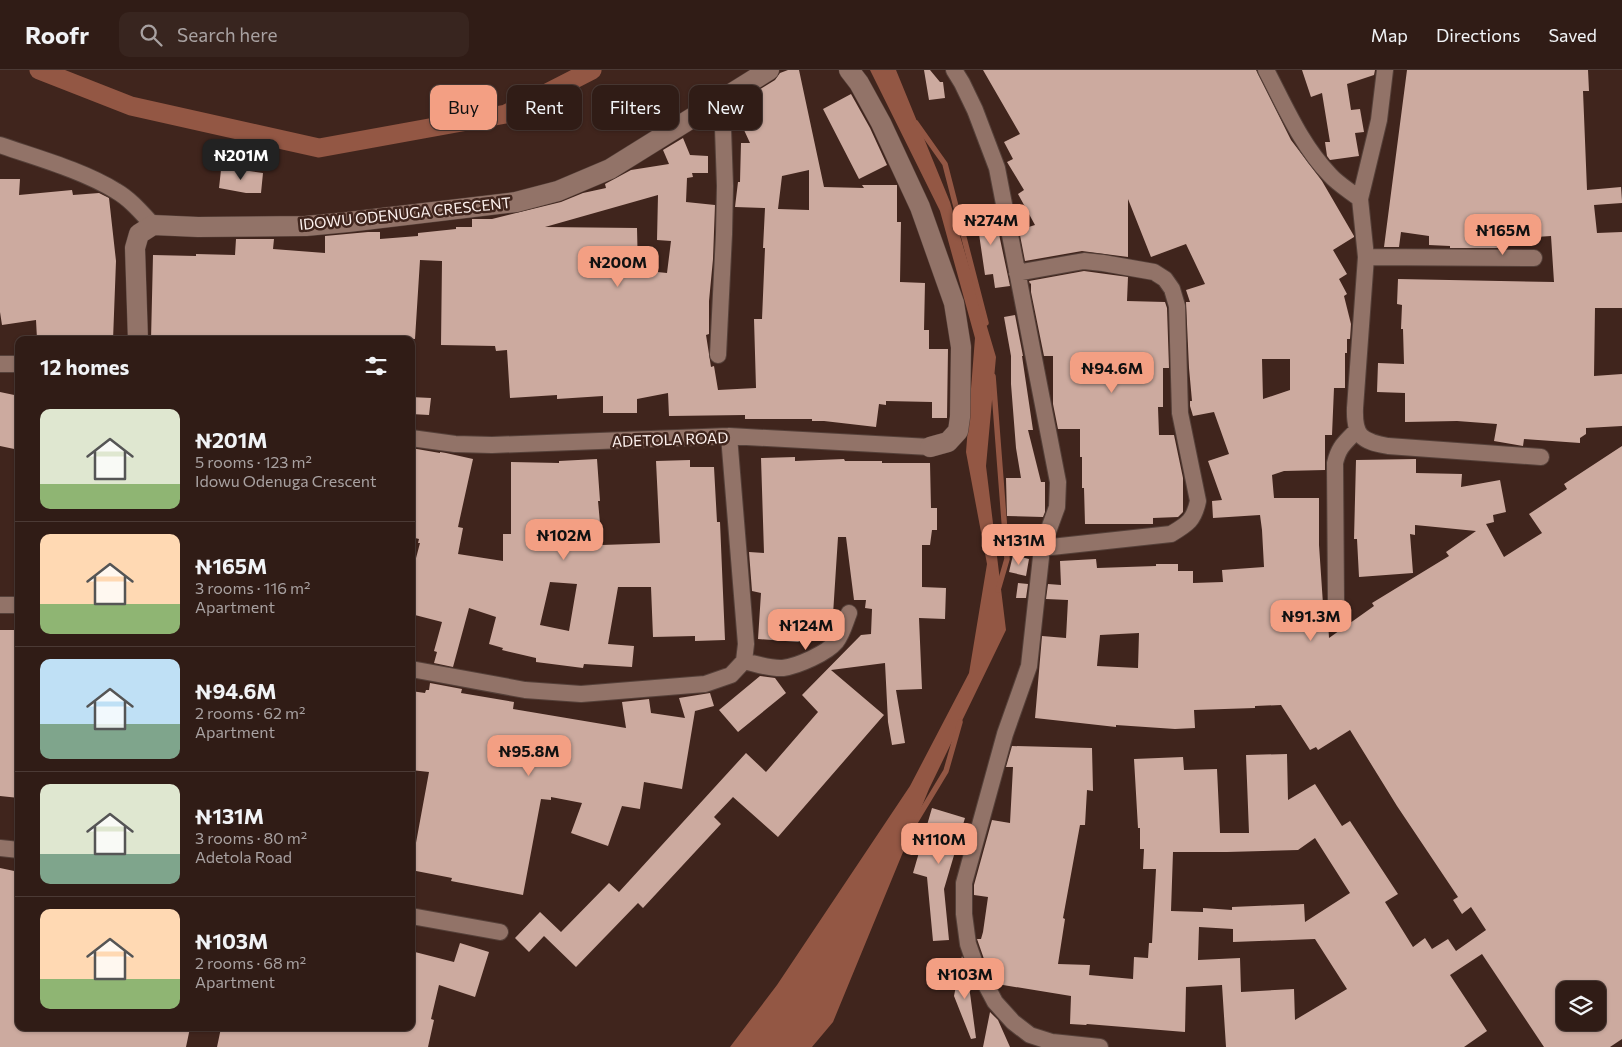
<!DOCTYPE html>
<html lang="en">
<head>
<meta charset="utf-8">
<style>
  :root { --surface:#301c16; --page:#38251f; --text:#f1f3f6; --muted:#a8a1a1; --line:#4b3a35; --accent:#f39f83 }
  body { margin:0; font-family:Commissioner,sans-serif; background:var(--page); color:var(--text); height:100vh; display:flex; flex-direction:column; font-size:19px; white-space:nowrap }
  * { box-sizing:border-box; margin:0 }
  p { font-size:16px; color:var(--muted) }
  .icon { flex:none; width:28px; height:28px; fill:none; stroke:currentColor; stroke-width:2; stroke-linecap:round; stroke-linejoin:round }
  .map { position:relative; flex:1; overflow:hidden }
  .side { position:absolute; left:15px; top:266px; width:400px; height:695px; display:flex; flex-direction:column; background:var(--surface); border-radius:10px; box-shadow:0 1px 4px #0004,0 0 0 1px var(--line) }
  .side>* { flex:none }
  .banner { position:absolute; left:430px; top:15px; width:475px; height:45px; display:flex; gap:10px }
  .controls { position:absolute; left:1556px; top:911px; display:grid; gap:10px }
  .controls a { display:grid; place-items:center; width:50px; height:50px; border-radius:10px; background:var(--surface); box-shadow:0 1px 4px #0004,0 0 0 1px var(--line); font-size:25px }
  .price { position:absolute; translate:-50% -42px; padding:0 11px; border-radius:10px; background:var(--accent); color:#111; font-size:16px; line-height:32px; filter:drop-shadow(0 1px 2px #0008) }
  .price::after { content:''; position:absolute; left:50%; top:30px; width:15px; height:11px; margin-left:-8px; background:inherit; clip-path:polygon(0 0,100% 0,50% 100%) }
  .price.current { background:#222; color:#fff }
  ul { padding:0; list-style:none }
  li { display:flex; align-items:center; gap:15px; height:125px; padding:0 25px }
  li+li { border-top:1px solid var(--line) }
  li span { display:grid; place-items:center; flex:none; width:140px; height:100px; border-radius:10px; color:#555 }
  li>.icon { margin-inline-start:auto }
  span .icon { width:60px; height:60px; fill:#fffc; stroke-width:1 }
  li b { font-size:21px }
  h2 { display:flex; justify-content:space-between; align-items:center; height:60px; padding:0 25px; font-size:21px }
  .pill { padding:0 18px; border-radius:10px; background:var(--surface); box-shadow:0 1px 4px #0004,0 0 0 1px var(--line); font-size:18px; line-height:45px }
  .pill.current { background:var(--accent); color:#111 }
  header { display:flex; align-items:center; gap:30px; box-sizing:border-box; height:70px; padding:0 25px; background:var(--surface); border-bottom:1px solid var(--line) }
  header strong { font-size:24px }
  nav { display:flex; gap:28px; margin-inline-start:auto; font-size:18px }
  .search { width:350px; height:45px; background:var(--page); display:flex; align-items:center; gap:12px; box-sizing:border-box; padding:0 18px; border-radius:10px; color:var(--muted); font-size:19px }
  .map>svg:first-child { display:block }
  .water { fill:#935744 }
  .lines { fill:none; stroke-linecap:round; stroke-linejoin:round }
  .stream { stroke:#935744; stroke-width:5.5 }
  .canal { stroke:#935744; stroke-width:19 }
  .building { fill:#ccaa9f; fill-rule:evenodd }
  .minor-casing { stroke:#554039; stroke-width:18 }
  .tertiary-casing { stroke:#554039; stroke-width:21 }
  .minor { stroke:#927368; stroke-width:16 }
  .tertiary { stroke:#927368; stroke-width:20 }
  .labels { text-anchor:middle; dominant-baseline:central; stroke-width:5; stroke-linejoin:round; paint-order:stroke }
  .street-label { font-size:15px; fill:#fdf1ee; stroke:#40251d }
</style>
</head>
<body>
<header>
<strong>Roofr</strong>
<div class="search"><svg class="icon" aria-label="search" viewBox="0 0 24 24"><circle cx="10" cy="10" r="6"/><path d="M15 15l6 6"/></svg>Search here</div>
<nav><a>Map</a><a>Directions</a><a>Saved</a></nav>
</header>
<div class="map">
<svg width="1622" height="977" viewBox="0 0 1622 977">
  <rect width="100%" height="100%" fill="#40251d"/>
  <path class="water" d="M870 0H896L950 132 996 287 986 396 1006 560 929 719 833 952 812 977H730L777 915 910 716 969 603 987 494 966 382 975 268 940 141Z"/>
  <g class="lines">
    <path class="stream" d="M916 53 945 94 986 253
      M993 306 1007 489 998 520
      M914 754 946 701 960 652"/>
    <path class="canal" d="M39 0 131 36 319 78 506 44 592 0"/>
  </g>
  <path class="building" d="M788 0H799L824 117 864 118 862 115H897V152H901L900 212 925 213 924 260H929V279H948L947 348H932V332L886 331V335L879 334 876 357 824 351H812V349H745V345L669 346 668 323 637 329V343H603V326L557 329V325L510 328 507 280 496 281 495 276 441 275 442 191 420 190 415 269 365 267V270H151L153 185 196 186V184L235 185 236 169H274L273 179 325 183V166L368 162H380V169L418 166V163L456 159V157H472V149H492L561 132 583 123 606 118 605 114 631 100 669 94 663 80 683 68 690 85 708 86V103H692L693 107 687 108 686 132 715 135 713 189 709 231V264L706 265 711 297 714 296 718 320 756 318 754 249H762L765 178H763L765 138 735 137 738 112H740L741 73H750L733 36 775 10 780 3ZM809 100V140L778 139 782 106ZM658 125 657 170 671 171 667 203 638 200 637 158 545 157Z
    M924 0H930L940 12H943L945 28 929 30Z
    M983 0H1256L1291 70 1322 111 1354 166V167L1333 180 1347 204 1339 209 1347 224 1344 226 1351 254 1350 269H1347V283H1345V318H1334L1332 365H1325V400L1284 401 1272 405 1274 428H1319V475L1323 534H1326L1327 536 1329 568 1374 536 1372 533 1449 486 1446 482 1476 461 1415 455V465L1410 464 1413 503 1359 507 1357 469H1354L1356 390 1416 389V403L1462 404 1461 417 1500 410 1506 442 1493 445 1494 452 1486 454 1504 487 1542 463 1529 444 1567 419 1564 414 1622 376V969L1610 977H1544L1482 884 1450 905 1487 961 1464 977H1226L1222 915 1186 917 1185 962 1087 954 1086 955 1070 954 1071 926 997 914 1000 892 984 889 977 869H981L983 862 988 827 974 825V815L992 750 1010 753 1013 697H1006L1012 676 1092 678 1093 721 1087 720 1085 755H1080L1063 848 1065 849 1058 894 1090 895 1089 905 1133 909 1134 887 1148 888 1149 873H1152L1156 799H1143L1144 779H1140V758H1138L1134 689 1183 687 1184 700 1217 699 1220 763H1249L1246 685 1287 684 1288 730 1315 714 1342 756 1350 751 1398 824 1385 832 1413 877 1425 868 1432 879 1448 869 1456 881 1486 860 1471 837 1462 844 1453 830 1458 827 1397 736 1350 660 1318 680 1316 677 1310 680 1281 635 1255 636V638L1194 640 1195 658 1175 659 1116 655V657L1035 648 1042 566 1066 568 1068 530 1046 529 1048 514 1061 515 1060 491 1096 489 1097 498 1156 496V494H1178V501H1193V513L1223 512 1222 500 1264 497 1262 460 1260 445 1213 448 1212 431 1222 430 1208 391 1229 384 1214 342 1193 346 1190 336V331H1192L1189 298 1186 232H1190L1186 220 1205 214 1186 174 1151 187 1128 129V187L1082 181 1025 191 1019 160 1035 155 1018 124 1024 120 1007 92 1013 89 1004 72 1020 64ZM1262 289H1290V320L1263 329ZM1139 563 1138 598 1097 596 1100 565ZM1315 768 1350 823 1305 852 1304 834 1232 837V840L1203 838V842L1171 841 1173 782H1227L1298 780ZM1199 857 1233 859V872L1315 869 1347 919 1295 950 1294 919 1241 922 1240 888 1198 890ZM1565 920H1598V952H1565Z
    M1302 0H1375L1374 5 1347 14 1351 40 1360 39 1364 62 1355 63 1359 86 1330 90 1327 86 1325 72H1330L1322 23 1311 27Z
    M1407 0H1588L1589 21H1583L1587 120 1621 117 1622 131V133L1594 135 1597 163 1622 162V238H1595L1594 306 1622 304V356L1586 358V364L1580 368V373L1524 369 1523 376 1494 371 1497 354 1457 351 1405 352V323L1377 322 1378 293 1404 294 1403 259H1401L1402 235 1397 234 1398 209 1554 212 1551 166 1507 169V178H1450V176L1429 175V166L1401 162 1399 177H1384Z
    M851 24 870 58 887 95 859 109 823 39Z
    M230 98 263 103 261 123H246L219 118 221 100 230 101Z
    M0 109H20L19 125 72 120 73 125 99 123 109 128 116 191 113 270H84V265L37 269 36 250 2 255 0 242Z
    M993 136 1010 216 995 218 993 204 985 205 979 164 977 165 972 140Z
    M1084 201 1128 207 1127 231 1165 232 1167 238 1169 298H1163V337H1158L1159 365H1174L1183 408V442L1178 447 1153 448V454H1085L1084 418H1082V387H1080V359H1058L1053 334V286H1044L1031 222V213L1030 214 1029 211Z
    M1015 245 1023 286H1022L1033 360H1028L1041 412H1045V442L1043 447 1007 446 1006 408H1021L1016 378 1011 314V286L1004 247Z
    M0 322 19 326V380L0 376Z
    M411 327 431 328 429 345 411 344Z
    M411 378 440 383V382L446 383 473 389 458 457 463 458 458 484 503 491V464H511V392L559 393V391L597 389 600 431H598L602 475 660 473 656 391 690 390V397H714L717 452H720L725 570 695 571V566L653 567 651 517H618L608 574 634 576 632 597 584 594 583 598 536 592V588L502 580 503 578 489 574 496 547 469 538 453 597 434 593 437 582 434 581 442 552 411 544V507L420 473H418L419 469 411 467ZM550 512 577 514 569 561 540 555Z
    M795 387V391L844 389 845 391H882V393H930L931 438H937V460H932L930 475H922V517L946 518 945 549 919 548 922 619 896 620 905 673 892 675 888 652 885 593 831 600 884 645 778 767 733 727 714 747 721 754 643 838 638 833 576 897 544 866 529 882 515 868 540 842 561 862 609 813 619 822 746 683 766 702 818 642 802 625 861 565 871 564 872 539 865 538 866 530H854L846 467H838L832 560 828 566 796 564 799 572 758 569 761 523 752 521 749 482 764 483 761 388Z
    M1013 485 1029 489 1026 506 1009 502Z
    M1018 513 1028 514 1026 528H1016Z
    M0 560H19V728L0 726Z
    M760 606 775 608 786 623 738 662 719 640Z
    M430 613 462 619 461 623 514 632 513 639 626 658 622 632 649 629 651 643 685 648 679 628 710 623 714 636 695 641 682 719 644 712 640 739 622 736 608 776 571 763 582 733 551 727V730L541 729 523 825 451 811 452 808 411 800 429 702 411 700V621L425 623 426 620H429Z
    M932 738 965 748 944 819 949 870 933 871 927 807 913 803Z
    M0 798 19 802V958H190L186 977H0Z
    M460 873 489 882 475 927 439 915 431 949 434 950 428 977H217L221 958H411V881L454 892Z
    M962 886 967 901 976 968 971 969 954 926Z
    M990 942 998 950 1010 977H983Z"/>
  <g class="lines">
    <defs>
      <path id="minor" d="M954 0 962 13 975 40 997 98 1058 412 1057 437 1042 478 1029 596 1005 664 964 813V844L968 874 975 894 995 932 1013 952 1030 965 1052 972 1100 977
        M1266 0C1285 36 1301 75 1330 105 1338 114 1350 121 1360 129
        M1385 0 1379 50 1360 129 1366 187 1355 338C1354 366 1361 371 1388 376L1541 387
        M0 75C37 88 82 100 116 121 130 129 141 142 153 155
        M1366 187 1534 188
        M1017 203 1084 191 1103 193 1154 202 1165 209 1172 219 1177 236 1180 343 1198 431C1194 450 1188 454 1171 464L1042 478
        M718 285 724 164 725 116 722 30
        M0 294H19
        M411 368 455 374 492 375 729 366 930 377
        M1336 532 1335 393C1339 376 1345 373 1356 361
        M0 535H19
        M744 591C757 594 770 599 783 598 798 596 827 583 836 572 843 563 845 553 849 543
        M411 599 525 620 581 624 705 614 731 605 744 591 746 574 729 366
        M0 778 19 780
        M411 846 500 862"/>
      <path id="tertiary" d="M849 0 859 13 881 53 920 137 954 233 961 277 960 347 958 361 948 372 930 377
        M138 270 135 178 139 164 153 155 198 157 306 156 348 152 516 132 558 121 610 99 769 0"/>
    </defs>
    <use href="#minor" class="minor-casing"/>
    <use href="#tertiary" class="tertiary-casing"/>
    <use href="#minor" class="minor"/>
    <use href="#tertiary" class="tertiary"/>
  </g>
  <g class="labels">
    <g class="street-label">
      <text transform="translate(405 143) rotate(-6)">IDOWU ODENUGA CRESCENT</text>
      <text transform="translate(670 369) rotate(-2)">ADETOLA ROAD</text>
    </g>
  </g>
</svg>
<div class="controls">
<a><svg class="icon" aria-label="layers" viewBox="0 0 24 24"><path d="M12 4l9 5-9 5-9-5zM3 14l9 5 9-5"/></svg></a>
</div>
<b class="price current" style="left:241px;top:111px">₦201M</b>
<b class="price" style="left:991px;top:176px">₦274M</b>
<b class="price" style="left:1503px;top:186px">₦165M</b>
<b class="price" style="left:618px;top:218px">₦200M</b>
<b class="price" style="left:1112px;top:324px">₦94.6M</b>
<b class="price" style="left:564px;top:491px">₦102M</b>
<b class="price" style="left:1019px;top:496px">₦131M</b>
<b class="price" style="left:1311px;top:572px">₦91.3M</b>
<b class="price" style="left:806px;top:581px">₦124M</b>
<b class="price" style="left:529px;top:707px">₦95.8M</b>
<b class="price" style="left:939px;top:795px">₦110M</b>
<b class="price" style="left:965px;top:930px">₦103M</b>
<div class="banner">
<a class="pill current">Buy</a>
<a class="pill">Rent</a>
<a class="pill">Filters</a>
<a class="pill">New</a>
</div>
<section class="side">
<h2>12 homes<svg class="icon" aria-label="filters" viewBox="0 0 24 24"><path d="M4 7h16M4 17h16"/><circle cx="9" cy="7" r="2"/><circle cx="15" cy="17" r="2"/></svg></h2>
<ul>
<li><span style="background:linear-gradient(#dfe7d0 75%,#8fb573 0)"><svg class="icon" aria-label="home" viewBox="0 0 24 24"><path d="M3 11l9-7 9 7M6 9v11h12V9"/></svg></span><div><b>₦201M</b><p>5 rooms · 123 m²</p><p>Idowu Odenuga Crescent</p></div></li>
<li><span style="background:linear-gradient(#ffd9b3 70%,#8fb573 0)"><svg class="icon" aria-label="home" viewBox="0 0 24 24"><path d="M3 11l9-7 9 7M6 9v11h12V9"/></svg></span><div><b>₦165M</b><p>3 rooms · 116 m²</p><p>Apartment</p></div></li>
<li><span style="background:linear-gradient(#bfe0f5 65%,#7fa58c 0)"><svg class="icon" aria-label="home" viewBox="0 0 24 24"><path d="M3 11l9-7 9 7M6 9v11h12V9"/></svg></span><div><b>₦94.6M</b><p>2 rooms · 62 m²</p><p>Apartment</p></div></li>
<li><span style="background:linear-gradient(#dfe7d0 70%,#7fa58c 0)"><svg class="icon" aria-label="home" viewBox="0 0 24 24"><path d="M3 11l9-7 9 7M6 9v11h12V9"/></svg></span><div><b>₦131M</b><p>3 rooms · 80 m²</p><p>Adetola Road</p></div></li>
<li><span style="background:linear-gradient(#ffd9b3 70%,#8fb573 0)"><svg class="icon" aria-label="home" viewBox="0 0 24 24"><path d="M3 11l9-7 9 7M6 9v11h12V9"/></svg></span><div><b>₦103M</b><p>2 rooms · 68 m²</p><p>Apartment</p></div></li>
</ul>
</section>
</div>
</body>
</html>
